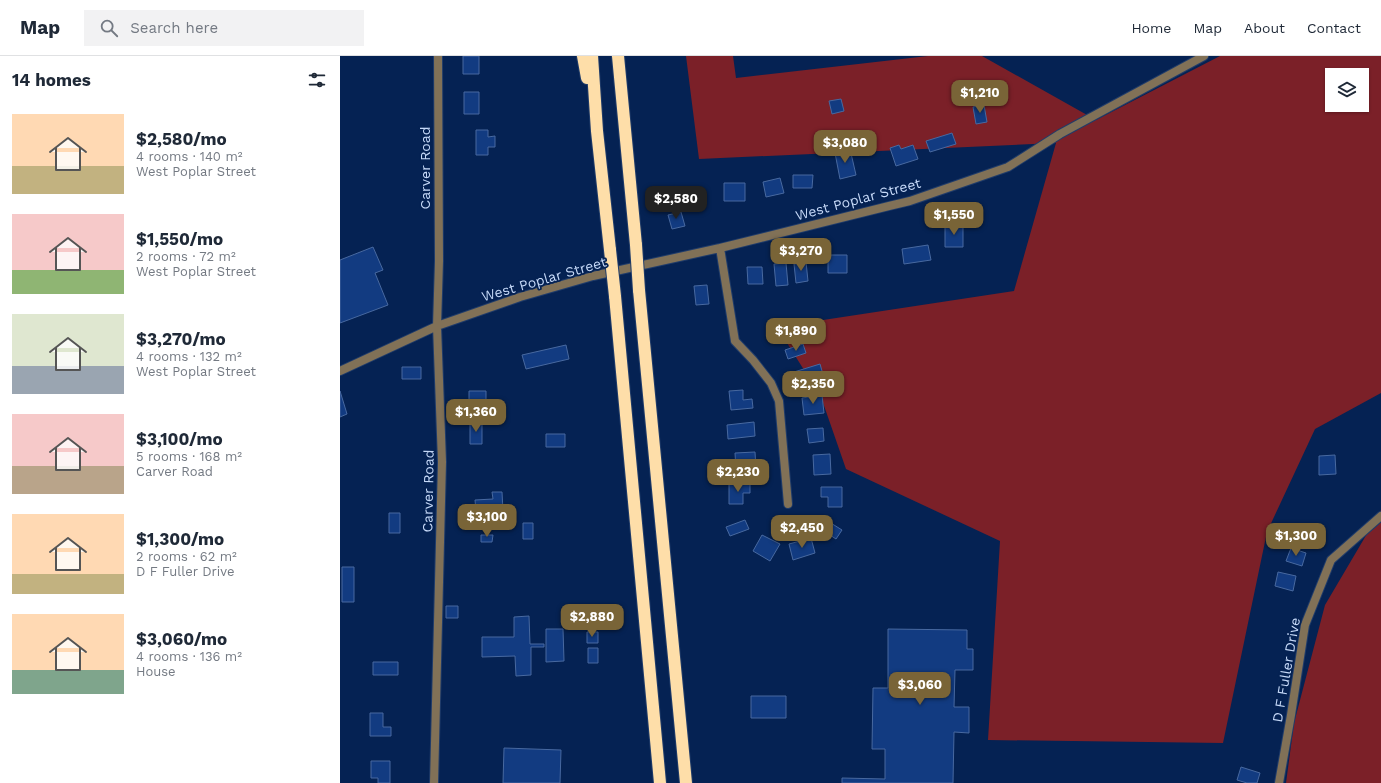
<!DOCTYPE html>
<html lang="en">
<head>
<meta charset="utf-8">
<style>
  :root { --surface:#fff; --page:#f2f2f3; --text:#1f2937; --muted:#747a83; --line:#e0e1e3; --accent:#796437 }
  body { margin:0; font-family:"Work Sans",sans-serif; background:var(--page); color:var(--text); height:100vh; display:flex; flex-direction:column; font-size:15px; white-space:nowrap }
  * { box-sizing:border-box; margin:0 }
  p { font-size:13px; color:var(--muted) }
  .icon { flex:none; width:22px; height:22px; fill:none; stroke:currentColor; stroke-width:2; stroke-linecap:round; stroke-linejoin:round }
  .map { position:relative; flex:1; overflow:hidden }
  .details { display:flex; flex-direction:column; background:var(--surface); width:340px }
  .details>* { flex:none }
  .buttons { position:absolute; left:985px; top:12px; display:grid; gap:8px }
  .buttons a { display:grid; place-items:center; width:44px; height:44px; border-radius:0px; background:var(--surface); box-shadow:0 1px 3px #0004; font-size:20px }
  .price { position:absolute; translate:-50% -34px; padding:0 9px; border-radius:8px; background:var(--accent); color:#fff; font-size:13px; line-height:26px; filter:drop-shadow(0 1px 2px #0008) }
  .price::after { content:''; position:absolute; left:50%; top:24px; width:12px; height:9px; margin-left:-6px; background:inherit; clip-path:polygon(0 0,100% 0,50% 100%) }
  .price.active { background:#222; color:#fff }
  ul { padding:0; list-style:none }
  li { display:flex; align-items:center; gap:12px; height:100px; padding:0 12px }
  li span { display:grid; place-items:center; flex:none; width:112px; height:80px; border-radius:0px; color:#555 }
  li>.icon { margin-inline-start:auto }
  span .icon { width:48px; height:48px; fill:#fffc; stroke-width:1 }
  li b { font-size:17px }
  h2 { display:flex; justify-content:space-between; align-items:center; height:48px; padding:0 12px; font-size:17px }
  header { display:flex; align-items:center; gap:24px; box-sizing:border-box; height:56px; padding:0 20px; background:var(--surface); border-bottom:1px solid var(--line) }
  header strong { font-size:19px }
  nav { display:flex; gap:22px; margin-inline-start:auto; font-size:14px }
  .search { width:280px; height:36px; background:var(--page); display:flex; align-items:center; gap:10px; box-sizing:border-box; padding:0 14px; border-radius:0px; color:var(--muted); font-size:15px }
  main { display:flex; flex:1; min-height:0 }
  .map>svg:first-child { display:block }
  .green { fill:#7b2028; fill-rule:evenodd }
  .building { fill:#123b81; stroke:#4869a0 }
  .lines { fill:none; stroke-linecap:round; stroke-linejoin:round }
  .street-casing { stroke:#203c6a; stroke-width:10 }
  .highway-casing { stroke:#203c6a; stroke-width:14 }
  .street { stroke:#817157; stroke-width:8 }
  .highway { stroke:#fedea9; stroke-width:12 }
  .highway-bridge-casing { stroke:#203c6a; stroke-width:14; stroke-linecap:butt }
  .highway-bridge { stroke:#fedea9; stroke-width:12 }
  .labels { text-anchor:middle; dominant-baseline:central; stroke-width:3.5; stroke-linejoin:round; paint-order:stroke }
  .street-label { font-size:14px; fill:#c6d9f8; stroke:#052253 }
</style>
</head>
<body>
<header>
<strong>Map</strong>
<div class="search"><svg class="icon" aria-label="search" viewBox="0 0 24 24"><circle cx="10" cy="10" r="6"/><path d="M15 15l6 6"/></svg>Search here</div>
<nav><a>Home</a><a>Map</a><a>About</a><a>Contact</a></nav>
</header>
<main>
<section class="details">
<h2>14 homes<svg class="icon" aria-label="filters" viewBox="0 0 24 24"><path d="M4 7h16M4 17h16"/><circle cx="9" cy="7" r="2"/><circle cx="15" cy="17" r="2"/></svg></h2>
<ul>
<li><span style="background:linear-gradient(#ffd9b3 65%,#c2b280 0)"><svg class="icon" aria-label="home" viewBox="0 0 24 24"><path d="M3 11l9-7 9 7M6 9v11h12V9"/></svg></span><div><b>$2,580/mo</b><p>4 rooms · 140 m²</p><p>West Poplar Street</p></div></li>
<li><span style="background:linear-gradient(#f6c9c9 70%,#8fb573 0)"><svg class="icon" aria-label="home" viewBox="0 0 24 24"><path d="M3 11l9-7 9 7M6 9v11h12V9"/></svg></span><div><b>$1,550/mo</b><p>2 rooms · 72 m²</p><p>West Poplar Street</p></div></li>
<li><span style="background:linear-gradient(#dfe7d0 65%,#9aa5b1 0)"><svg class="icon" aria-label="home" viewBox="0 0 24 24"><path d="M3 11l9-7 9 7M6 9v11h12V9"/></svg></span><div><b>$3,270/mo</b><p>4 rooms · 132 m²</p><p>West Poplar Street</p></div></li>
<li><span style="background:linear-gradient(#f6c9c9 65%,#b9a48a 0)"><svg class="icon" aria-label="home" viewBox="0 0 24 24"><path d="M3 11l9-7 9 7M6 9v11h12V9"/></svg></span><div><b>$3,100/mo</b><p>5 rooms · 168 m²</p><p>Carver Road</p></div></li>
<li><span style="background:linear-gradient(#ffd9b3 75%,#c2b280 0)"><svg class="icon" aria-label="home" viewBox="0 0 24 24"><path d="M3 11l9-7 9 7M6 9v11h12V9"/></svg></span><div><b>$1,300/mo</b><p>2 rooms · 62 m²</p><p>D F Fuller Drive</p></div></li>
<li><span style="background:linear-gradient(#ffd9b3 70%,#7fa58c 0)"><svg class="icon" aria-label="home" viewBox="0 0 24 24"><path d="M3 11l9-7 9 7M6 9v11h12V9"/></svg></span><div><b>$3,060/mo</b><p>4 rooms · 136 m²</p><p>House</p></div></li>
</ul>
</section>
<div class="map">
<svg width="1041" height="727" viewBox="0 0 1041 727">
  <rect width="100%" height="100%" fill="#052253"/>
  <path class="green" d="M346 0H393L396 22 588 0H642L756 64 880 0H1041V337L975 373 927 476 883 687 648 684 660 485 506 413 481 341 437 271 674 235 716 87 359 103ZM992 19H1022V49H992Z
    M1041 454V727H946L954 667 985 549Z"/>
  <path class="building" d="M123 0H139V18H123Z
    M124 36H139V58H124Z
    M501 43 504 55 492 58 489 45Z
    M644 49 647 66 636 68 633 51Z
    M136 74H148V81L155 80V91H148V99H136Z
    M612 77 616 88 590 96 586 85Z
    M559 89 561 93 573 89 578 103 556 110 550 92Z
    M510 93 516 119 500 123 495 97Z
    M453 119H473L472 132H453Z
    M440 122 444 137 426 141 423 126Z
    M384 127H405V145H384Z
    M341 156 345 170 332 173 328 159Z
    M605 169H623V191H605Z
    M588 189 591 204 564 208 562 193Z
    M33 191 43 214 35 217 48 249 0 267V204Z
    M488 199H507V217H488Z
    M466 206 468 225 456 227 454 208Z
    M446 207 448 229 436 230 434 208Z
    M407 211H422L423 228H408Z
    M367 229 369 248 356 249 354 230Z
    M463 288 466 297 448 303 445 294Z
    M226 289 229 303 186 313 182 299Z
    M480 308 484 322 458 330 454 316Z
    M62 311H81V323H62Z
    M403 334V344L412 343 413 352 391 354 389 335Z
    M0 335 7 358 0 361Z
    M129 335H146V347H129Z
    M482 339 484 357 464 359 462 342Z
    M130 366H142V388H130Z
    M414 366 415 380 388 383 387 369Z
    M483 372 484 385 469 387 467 373Z
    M206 378H225V391H206Z
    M415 396 416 413 396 414 395 397Z
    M490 398 491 418 474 419 473 399Z
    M995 399 996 418 979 419V400Z
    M410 427V437H403V448H389V428Z
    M481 431H502V451H488V441H481Z
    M152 436H162L163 455H136L135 444 153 443Z
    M49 457H60V477H49Z
    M405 464 409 473 390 480 386 471Z
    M486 464 502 474 496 483 481 473Z
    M183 467H193V483H183Z
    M141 479H153L152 486H141Z
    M422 479 440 488 430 505 413 495Z
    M471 482 475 497 453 504 449 488Z
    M951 492 966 497 962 510 946 505Z
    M2 511H14V546H2Z
    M938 516 956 520 953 535 935 530Z
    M106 550H118V562H106Z
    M189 560 190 588H204V591H191V619L176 620 175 600 142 601V581H174V561Z
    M206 573H223L224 605 206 606Z
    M548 573 627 574V593H633V614H615L614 651H629V677L614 676 613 727H502V722L545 723V693H532L533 632H548Z
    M247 576H258V587H247Z
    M248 592H258V607H248Z
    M33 606H58V619H33Z
    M411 640H446V662H411Z
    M30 657H43V671H51V680H30Z
    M164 692 221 694 220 727H163Z
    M31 705H50V727H38V722H31Z
    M901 711 920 717 917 727H907L897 724Z"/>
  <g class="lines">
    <defs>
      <path id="street" d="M380 192 395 285 413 304 431 327 439 345 448 448
        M0 315 97 270 180 241 253 220 380 192 549 150 570 145 668 111 720 78 864 0
        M94 727 102 406 97 270 99 205 98 0
        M939 727 951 659 965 569 991 504 1041 460"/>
      <path id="highway" d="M243 0 247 22
        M252 0 257 75 270 194
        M278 0 296 189
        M299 234 346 727
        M275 240 320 727"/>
    </defs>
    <use href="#street" class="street-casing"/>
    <use href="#highway" class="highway-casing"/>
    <use href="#street" class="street"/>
    <use href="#highway" class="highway"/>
    <defs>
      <path id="highway-bridge" d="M296 189 299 234
        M270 194 275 240"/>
    </defs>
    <use href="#highway-bridge" class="highway-bridge-casing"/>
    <use href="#highway-bridge" class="highway-bridge"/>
  </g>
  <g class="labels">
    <g class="street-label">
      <text transform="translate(85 112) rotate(-90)">Carver Road</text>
      <text transform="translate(518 143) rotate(-15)">West Poplar Street</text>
      <text transform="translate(204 223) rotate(-16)">West Poplar Street</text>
      <text transform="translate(88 435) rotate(-89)">Carver Road</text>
      <text transform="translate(946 614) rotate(-80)">D F Fuller Drive</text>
    </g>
  </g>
</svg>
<div class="buttons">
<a><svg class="icon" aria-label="layers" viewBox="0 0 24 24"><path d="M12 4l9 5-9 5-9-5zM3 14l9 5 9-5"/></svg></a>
</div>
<b class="price" style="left:640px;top:58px">$1,210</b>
<b class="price" style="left:505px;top:108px">$3,080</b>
<b class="price active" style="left:336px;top:164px">$2,580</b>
<b class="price" style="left:614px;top:180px">$1,550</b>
<b class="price" style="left:461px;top:216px">$3,270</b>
<b class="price" style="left:456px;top:296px">$1,890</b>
<b class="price" style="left:473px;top:349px">$2,350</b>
<b class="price" style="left:136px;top:377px">$1,360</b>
<b class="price" style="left:398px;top:437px">$2,230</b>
<b class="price" style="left:147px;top:482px">$3,100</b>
<b class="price" style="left:462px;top:493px">$2,450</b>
<b class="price" style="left:956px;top:501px">$1,300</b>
<b class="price" style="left:252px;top:582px">$2,880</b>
<b class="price" style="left:580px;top:650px">$3,060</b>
</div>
</main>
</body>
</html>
